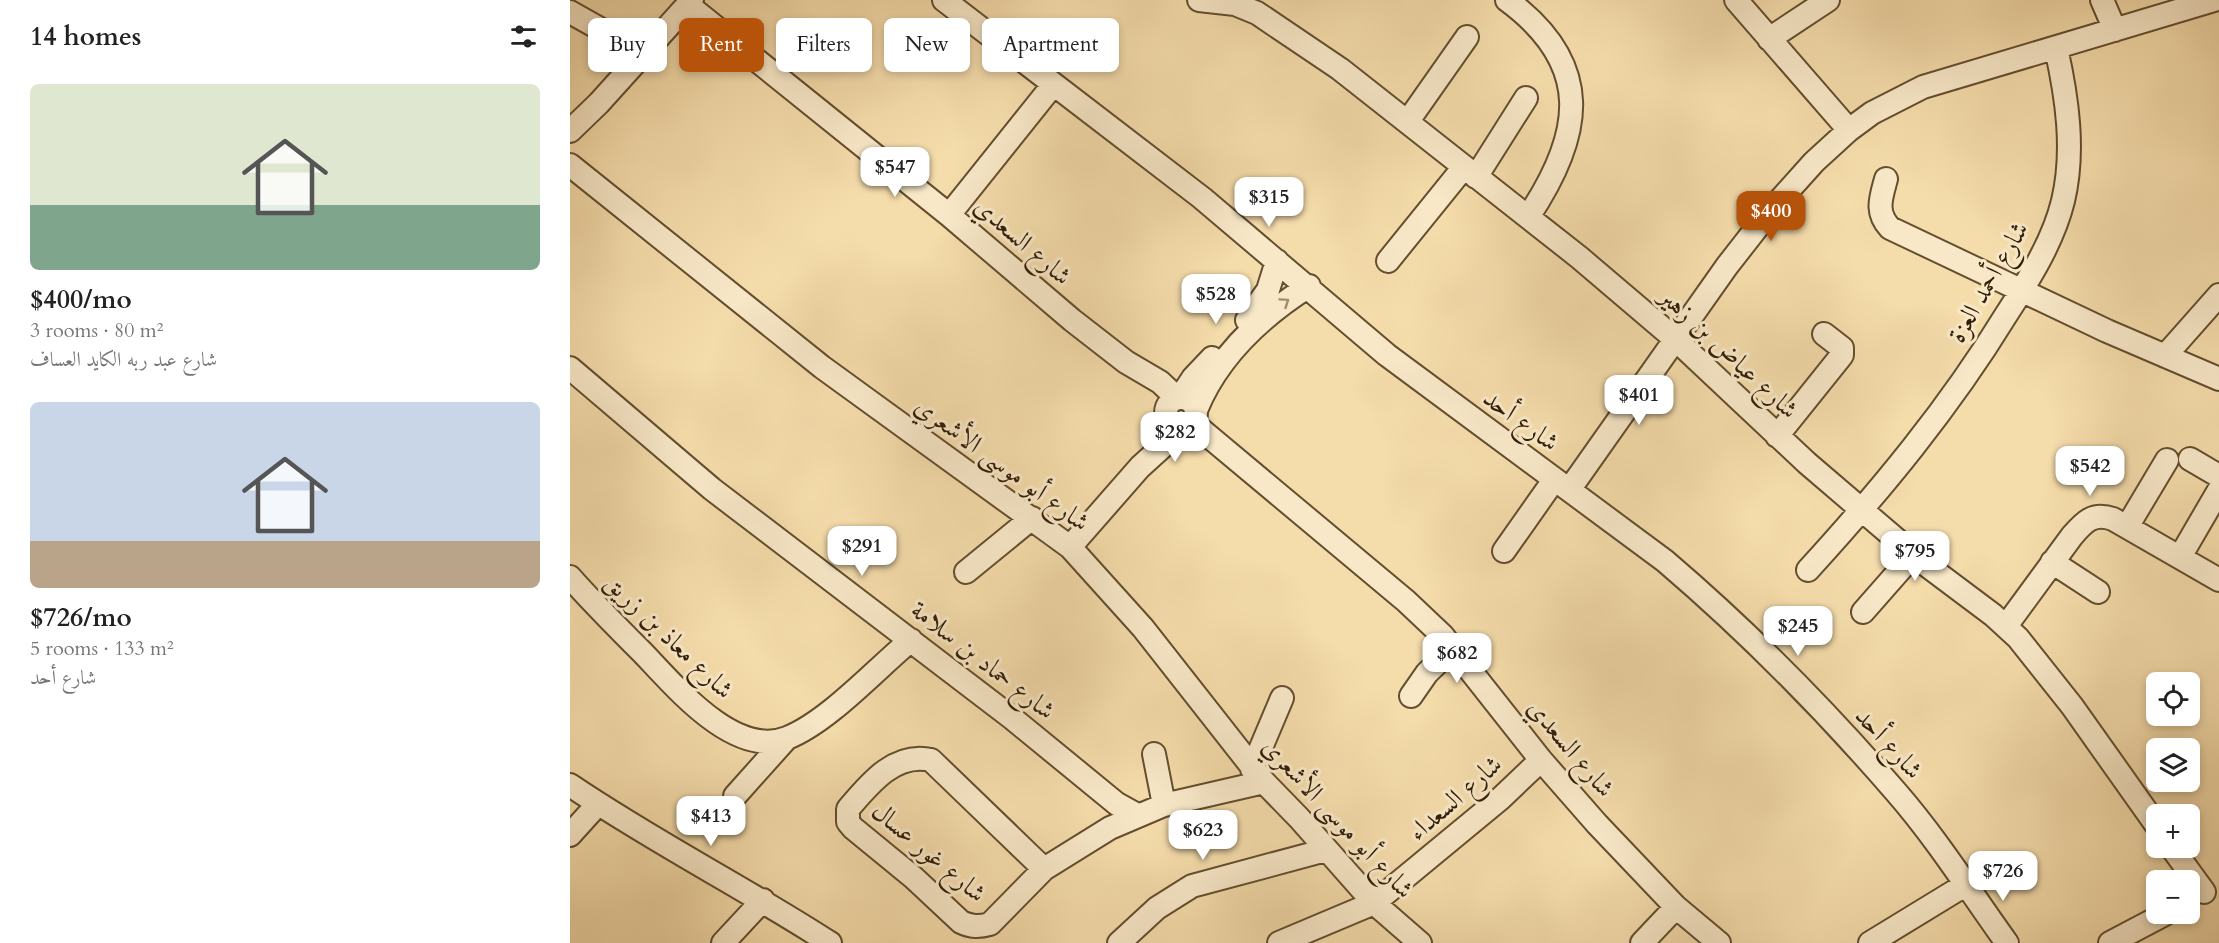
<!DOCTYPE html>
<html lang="en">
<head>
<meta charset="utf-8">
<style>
  :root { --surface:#fff; --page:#f6f6f6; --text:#222; --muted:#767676; --accent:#b45309 }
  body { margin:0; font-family:Cardo,Amiri,serif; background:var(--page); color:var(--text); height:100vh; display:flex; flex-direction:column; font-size:22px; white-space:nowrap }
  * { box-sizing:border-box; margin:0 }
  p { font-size:20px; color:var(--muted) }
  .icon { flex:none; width:33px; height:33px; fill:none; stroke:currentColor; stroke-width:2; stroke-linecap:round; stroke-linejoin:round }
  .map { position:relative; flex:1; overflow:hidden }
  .side { display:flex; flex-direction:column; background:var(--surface); width:570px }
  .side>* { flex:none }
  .hud { position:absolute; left:18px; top:18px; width:570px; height:54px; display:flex; gap:12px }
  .fabs { position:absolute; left:1576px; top:672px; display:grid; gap:12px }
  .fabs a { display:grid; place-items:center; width:54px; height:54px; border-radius:9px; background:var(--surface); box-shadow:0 3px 9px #0003; font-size:30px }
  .price { position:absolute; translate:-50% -51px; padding:0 14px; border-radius:12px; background:#fff; color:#222; font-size:20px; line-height:39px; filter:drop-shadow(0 2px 3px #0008) }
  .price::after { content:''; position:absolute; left:50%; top:36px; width:18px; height:14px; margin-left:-9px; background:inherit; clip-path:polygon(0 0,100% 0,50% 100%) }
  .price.current { background:var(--accent); color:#fff }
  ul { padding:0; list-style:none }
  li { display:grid; align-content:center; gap:12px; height:318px; padding:0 30px }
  li span { display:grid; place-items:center; height:186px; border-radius:9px; color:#555 }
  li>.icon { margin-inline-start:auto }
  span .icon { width:108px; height:108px; fill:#fffc; stroke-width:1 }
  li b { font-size:26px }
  h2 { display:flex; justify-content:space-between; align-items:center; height:72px; padding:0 30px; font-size:26px }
  .chip { padding:0 21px; border-radius:9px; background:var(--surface); box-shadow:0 3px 9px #0003; font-size:21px; line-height:54px }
  .chip.current { background:var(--accent); color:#fff }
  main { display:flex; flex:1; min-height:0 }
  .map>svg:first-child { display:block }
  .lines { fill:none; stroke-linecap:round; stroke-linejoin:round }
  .minor-casing { stroke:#634e2f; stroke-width:26 }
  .minor { stroke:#f8e8c8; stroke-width:22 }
  .oneway { stroke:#9f8d71 }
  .labels { text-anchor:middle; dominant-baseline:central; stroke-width:6; stroke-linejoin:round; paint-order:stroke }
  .street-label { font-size:26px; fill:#321e06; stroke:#f8e8c8 }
</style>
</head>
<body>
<main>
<section class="side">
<h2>14 homes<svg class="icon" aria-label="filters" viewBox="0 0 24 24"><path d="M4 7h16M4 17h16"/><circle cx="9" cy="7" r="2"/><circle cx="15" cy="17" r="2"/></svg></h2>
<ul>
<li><span style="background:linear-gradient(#dfe7d0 65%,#7fa58c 0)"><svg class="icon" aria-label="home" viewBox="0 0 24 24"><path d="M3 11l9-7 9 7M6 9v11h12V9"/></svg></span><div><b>$400/mo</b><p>3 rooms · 80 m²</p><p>شارع عبد ربه الكايد العساف</p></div></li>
<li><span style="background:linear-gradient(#c9d6e8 75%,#b9a48a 0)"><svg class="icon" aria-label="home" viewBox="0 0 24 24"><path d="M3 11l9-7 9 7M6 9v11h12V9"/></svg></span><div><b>$726/mo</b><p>5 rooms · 133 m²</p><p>شارع أحد</p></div></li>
</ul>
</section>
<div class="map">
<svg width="1649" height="943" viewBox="0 0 1649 943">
  <rect width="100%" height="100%" fill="#f5dcab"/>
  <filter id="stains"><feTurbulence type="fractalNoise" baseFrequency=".00333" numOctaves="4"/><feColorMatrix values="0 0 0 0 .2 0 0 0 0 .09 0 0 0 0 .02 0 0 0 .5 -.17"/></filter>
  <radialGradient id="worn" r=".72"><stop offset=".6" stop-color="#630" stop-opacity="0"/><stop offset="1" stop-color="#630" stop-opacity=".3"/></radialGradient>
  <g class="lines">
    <defs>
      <path id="minor" d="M374 0 632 198 817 355 1095 561C1177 631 1255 710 1326 792 1367 839 1401 893 1437 943
        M629 0 665 4 687 13 770 69 1010 258 1104 338 1237 463 1355 564 1423 615 1448 638 1502 706 1587 826
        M937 0C1025 65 1013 135 958 217
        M1166 0 1279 130
        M1532 0 1545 30
        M118 5 379 215 502 320 556 362 590 382 607 398
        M0 12 73 53
        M1199 39 1258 0
        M838 121 897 37
        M0 131 29 103 122 0
        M0 165 252 367 500 547 573 628 694 782 729 818 804 903 850 943
        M906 177 956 98
        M1316 179C1311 198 1305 212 1320 228L1537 331 1649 379
        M379 215 483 85
        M818 261 894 167
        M677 320 698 290 707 261
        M1595 356 1649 295
        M0 368 142 489 442 718 547 804 567 815
        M596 413a15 15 0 1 1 30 0a15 15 0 1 1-30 0Z
        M610 398 623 378 642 358
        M626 410C648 356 690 317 739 286
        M623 423 836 601 873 636 971 760 1027 824 1106 907 1149 943
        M1207 436 1272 355V348L1254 334
        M1620 459 1649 476
        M999 490 1157 266 1200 211 1244 162 1279 130 1302 113 1353 87 1644 0
        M1557 527 1597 460
        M500 547 570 467 613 428
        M934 551 984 480
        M1610 557 1649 490
        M1482 562 1528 592
        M1238 570C1311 490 1379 408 1436 315 1458 281 1483 242 1493 201 1505 151 1497 97 1486 48
        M396 572 462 518
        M0 577C23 603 48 628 72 652 104 685 164 759 217 738 258 722 306 669 341 640
        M1293 612 1344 554
        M1436 626 1502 536C1514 522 1523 512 1543 519L1649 580
        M841 696 857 673 883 648
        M584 754 594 805
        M682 769 712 698
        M0 785C84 842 175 888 260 943
        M165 796 216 739
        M0 835 28 804
        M1602 848 1634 892
        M474 869 361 760C325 752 300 783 278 809V822L283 828 344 878 391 922C401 927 409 927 420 924L474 869 540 828 594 805 694 782
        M153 943 193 900
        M549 943 587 908 622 886 756 850
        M709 943 804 903 930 799 971 760
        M1072 943 1106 907
        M1300 943 1395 885
        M1540 943 1595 914"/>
    </defs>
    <use href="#minor" class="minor-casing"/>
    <use href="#minor" class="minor"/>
  </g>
  <defs><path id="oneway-chevron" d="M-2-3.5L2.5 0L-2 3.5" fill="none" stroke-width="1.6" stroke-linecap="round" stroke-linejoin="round" transform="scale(1.5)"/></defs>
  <use class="oneway" href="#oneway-chevron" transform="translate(715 302) rotate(-34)"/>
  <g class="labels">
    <g class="street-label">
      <text transform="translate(453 241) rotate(41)">شارع السعدي</text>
      <text transform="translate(1418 282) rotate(-60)">شارع أحمد العزة</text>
      <text transform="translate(1159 353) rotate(43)">شارع عياض بن زهير</text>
      <text transform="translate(951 420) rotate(36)">شارع أحد</text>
      <text transform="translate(432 464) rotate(36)">شارع أبو موسى الأشعري</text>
      <text transform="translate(99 636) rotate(44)">شارع معاذ بن زريق</text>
      <text transform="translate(413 660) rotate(38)">شارع حماد بن سلامة</text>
      <text transform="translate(1319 743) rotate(48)">شارع أحد</text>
      <text transform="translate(1001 748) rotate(50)">شارع السعدي</text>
      <text transform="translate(885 798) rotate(-41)">شارع السعداء</text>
      <text transform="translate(768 818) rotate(47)">شارع أبو موسى الأشعري</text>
      <text transform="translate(359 852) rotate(40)">شارع غور عسال</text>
    </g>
  </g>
  <rect width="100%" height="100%" filter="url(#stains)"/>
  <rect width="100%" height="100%" fill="url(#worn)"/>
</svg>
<div class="fabs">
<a><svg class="icon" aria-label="locate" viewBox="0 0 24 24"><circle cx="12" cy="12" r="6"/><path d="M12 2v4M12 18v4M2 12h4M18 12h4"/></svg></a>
<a><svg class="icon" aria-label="layers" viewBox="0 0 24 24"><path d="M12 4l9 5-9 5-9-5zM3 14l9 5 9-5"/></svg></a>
<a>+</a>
<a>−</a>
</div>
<b class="price" style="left:325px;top:198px">$547</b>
<b class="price" style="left:699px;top:228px">$315</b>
<b class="price current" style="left:1201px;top:242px">$400</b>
<b class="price" style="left:646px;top:325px">$528</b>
<b class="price" style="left:1069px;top:426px">$401</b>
<b class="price" style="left:605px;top:463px">$282</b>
<b class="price" style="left:1520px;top:497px">$542</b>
<b class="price" style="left:292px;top:577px">$291</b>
<b class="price" style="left:1345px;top:582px">$795</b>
<b class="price" style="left:1228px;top:657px">$245</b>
<b class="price" style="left:887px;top:684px">$682</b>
<b class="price" style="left:141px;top:847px">$413</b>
<b class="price" style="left:633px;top:861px">$623</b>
<b class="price" style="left:1433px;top:902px">$726</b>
<div class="hud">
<a class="chip">Buy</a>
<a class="chip current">Rent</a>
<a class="chip">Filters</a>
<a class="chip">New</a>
<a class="chip">Apartment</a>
</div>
</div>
</main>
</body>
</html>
